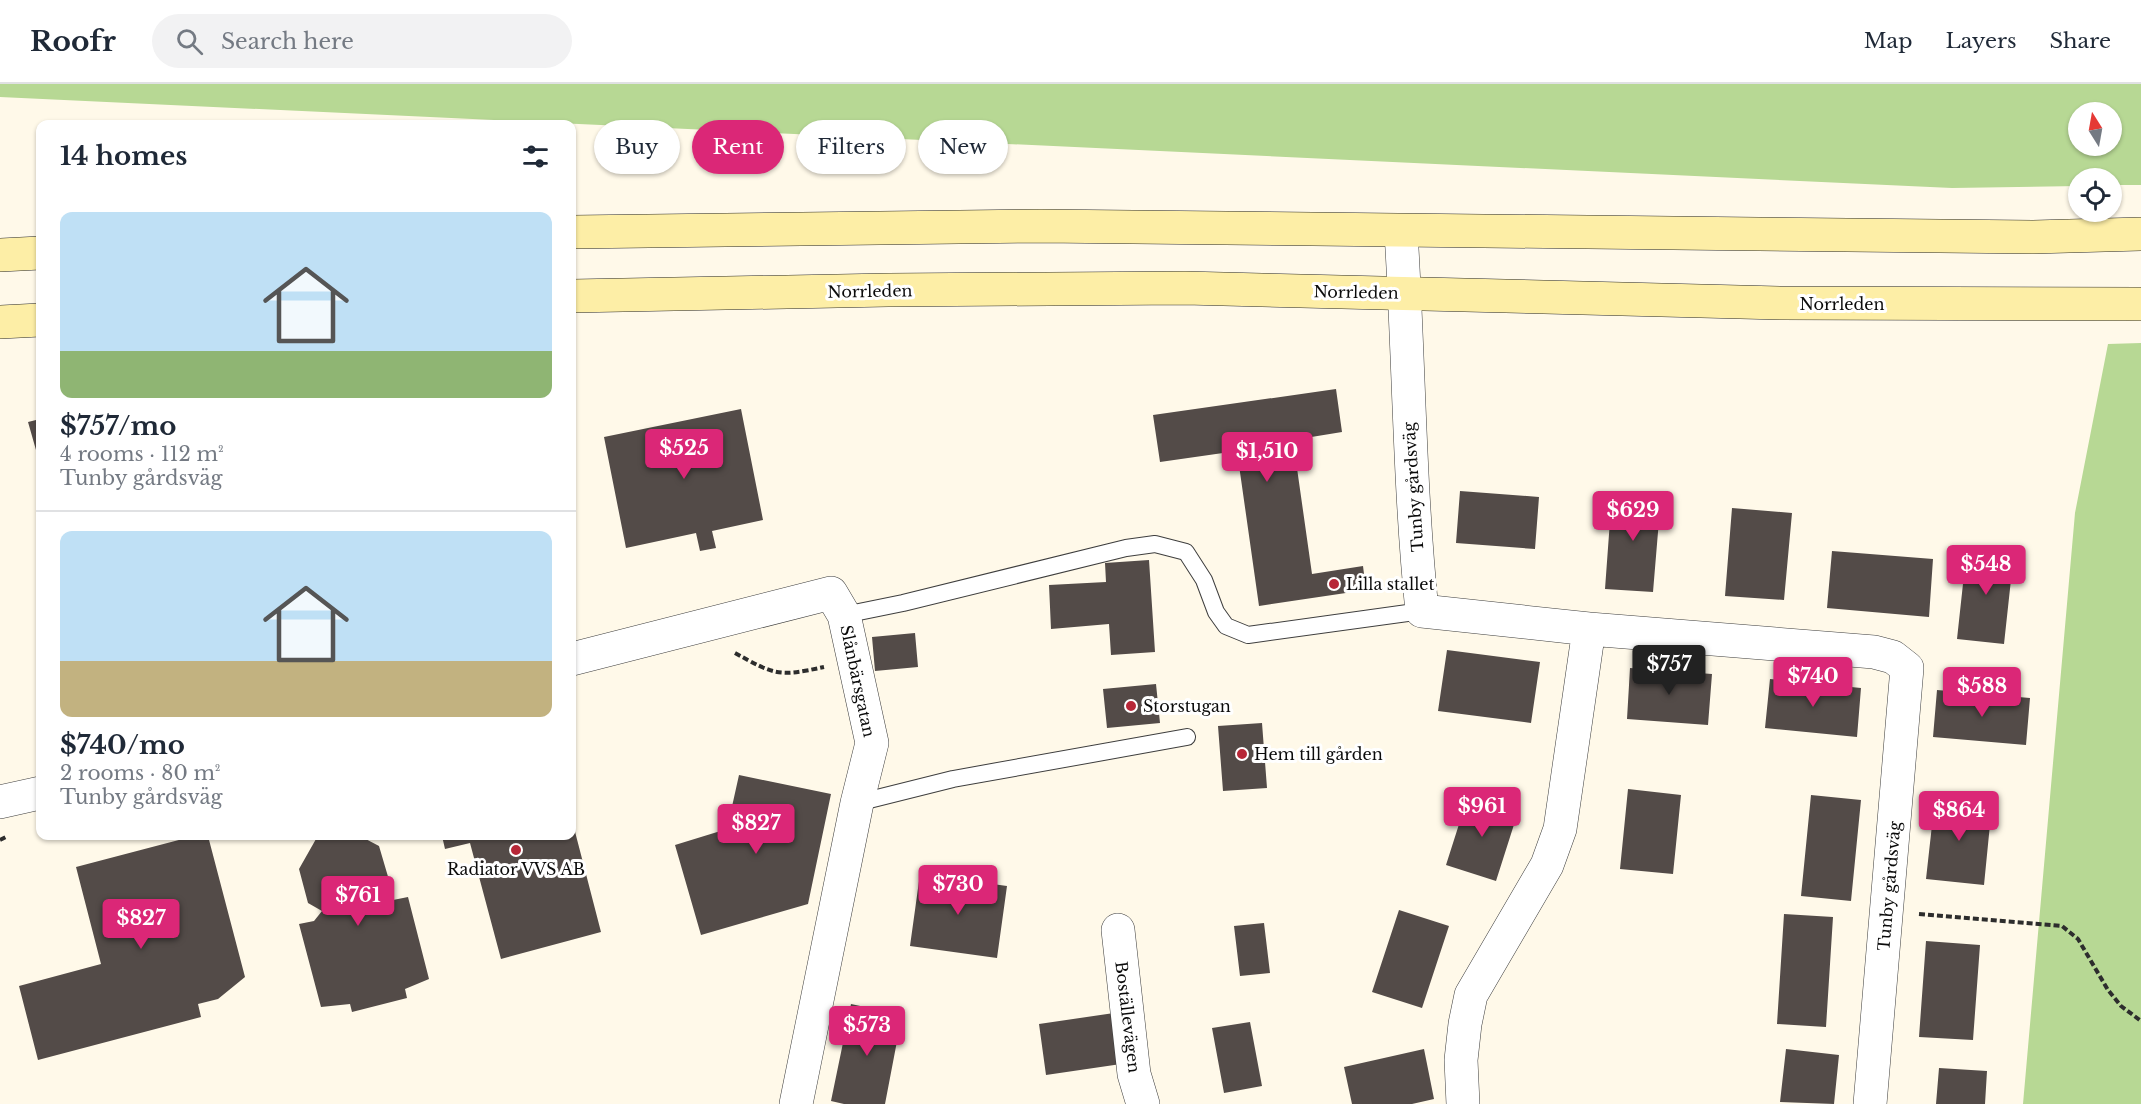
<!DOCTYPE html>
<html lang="en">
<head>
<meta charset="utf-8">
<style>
  :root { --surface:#fff; --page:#f2f2f3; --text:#1f2937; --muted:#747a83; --line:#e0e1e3; --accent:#db2777 }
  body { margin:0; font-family:"Libre Baskerville",serif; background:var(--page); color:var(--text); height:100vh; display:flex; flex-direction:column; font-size:22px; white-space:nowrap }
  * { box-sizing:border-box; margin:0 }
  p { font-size:20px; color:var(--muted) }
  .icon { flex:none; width:33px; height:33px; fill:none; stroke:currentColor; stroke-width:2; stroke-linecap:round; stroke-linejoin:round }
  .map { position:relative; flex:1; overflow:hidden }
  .side { position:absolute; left:36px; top:36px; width:540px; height:720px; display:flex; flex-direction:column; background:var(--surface); border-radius:12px; box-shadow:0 2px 4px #0004 }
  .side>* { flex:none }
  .guide { position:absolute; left:594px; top:36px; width:570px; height:54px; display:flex; gap:12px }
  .needle { width:39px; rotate:349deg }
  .fabs { position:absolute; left:2068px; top:18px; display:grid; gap:12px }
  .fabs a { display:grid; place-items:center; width:54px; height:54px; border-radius:50%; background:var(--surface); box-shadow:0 2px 4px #0004; font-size:30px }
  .price { position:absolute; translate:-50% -51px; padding:0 14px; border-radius:6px; background:var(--accent); color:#fff; font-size:20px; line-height:39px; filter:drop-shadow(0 2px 3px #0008) }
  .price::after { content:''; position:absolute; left:50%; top:36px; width:18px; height:14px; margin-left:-9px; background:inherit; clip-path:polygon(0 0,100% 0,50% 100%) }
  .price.active { background:#222; color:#fff }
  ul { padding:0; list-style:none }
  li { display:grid; align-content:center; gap:12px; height:318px; padding:0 24px }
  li+li { border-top:2px solid var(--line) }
  li span { display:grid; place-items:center; height:186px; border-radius:12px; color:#555 }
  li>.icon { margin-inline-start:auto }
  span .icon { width:108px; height:108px; fill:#fffc; stroke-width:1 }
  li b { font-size:26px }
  h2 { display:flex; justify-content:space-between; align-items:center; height:72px; padding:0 24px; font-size:26px }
  .pill { padding:0 21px; border-radius:27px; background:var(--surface); box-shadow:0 2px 4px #0004; font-size:21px; line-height:54px }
  .pill.active { background:var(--accent); color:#fff }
  header { display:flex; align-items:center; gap:36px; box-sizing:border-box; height:84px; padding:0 30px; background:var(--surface); border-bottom:2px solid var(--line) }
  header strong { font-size:28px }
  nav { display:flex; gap:33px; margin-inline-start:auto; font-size:21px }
  .search { width:420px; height:54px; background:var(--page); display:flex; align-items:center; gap:15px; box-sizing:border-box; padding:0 21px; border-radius:33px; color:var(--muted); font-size:22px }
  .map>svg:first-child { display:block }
  .forest { fill:#b7d894; fill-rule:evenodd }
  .building { fill:#534b48 }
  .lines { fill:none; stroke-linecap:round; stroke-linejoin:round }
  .service-casing { stroke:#3e3e3e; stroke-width:18 }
  .minor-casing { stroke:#3e3e3e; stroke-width:34 }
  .secondary-casing { stroke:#2d2d2d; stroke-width:34 }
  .path { stroke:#2d2d2d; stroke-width:4; stroke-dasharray:6 3; stroke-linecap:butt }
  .service { stroke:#fff; stroke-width:16 }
  .minor { stroke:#fff; stroke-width:33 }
  .secondary { stroke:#fdeea6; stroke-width:33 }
  .poi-dot { fill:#b72737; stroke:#fff; stroke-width:2 }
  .labels { text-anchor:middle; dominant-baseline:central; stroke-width:6; stroke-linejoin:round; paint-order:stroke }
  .street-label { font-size:16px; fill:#0b0b0b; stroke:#fff }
  .poi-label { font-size:16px; fill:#0b0b0b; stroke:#fff; text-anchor:start }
</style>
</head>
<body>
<header>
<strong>Roofr</strong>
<div class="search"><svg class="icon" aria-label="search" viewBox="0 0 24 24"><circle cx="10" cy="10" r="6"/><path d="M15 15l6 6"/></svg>Search here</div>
<nav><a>Map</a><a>Layers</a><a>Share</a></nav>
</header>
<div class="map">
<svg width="2141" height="1020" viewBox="0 0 2141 1020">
  <rect width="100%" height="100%" fill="#fff9e9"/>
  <path class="forest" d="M0 0H2141V101H2112V94H2079V102L1952 104 0 13ZM2079 28H2112V62H2079Z
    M2141 259V1020H2023L2075 429 2108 260Z"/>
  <path class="building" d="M1336 305 1342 348 1293 356 1312 490 1363 482 1366 506 1259 522 1237 367 1160 378 1153 331Z
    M741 325 763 436 712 447 716 464 700 467 696 449 626 464 604 353Z
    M40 335V380L28 338Z
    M1460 407 1539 413 1535 465 1456 459Z
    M1612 409 1661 412 1653 508 1605 505Z
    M1732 424 1792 429 1784 516 1725 512Z
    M1967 463 2014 468 2004 560 1957 555Z
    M1832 467 1933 475 1929 533 1827 524Z
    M1149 476 1155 568 1111 571 1109 540 1051 545 1049 501 1106 498 1105 479Z
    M915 549 918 583 875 587 872 553Z
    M1447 566 1540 578 1531 639 1438 627Z
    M1630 584 1712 590 1708 641 1627 635Z
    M1770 595 1861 604 1857 653 1765 644Z
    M1156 600 1160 639 1107 644 1103 605Z
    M1937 606 2030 614 2026 661 1933 653Z
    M1262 639 1267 704 1223 707 1218 642Z
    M739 691 831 710 808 820 701 851 675 761 727 745Z
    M1628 705 1681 711 1673 790 1620 785Z
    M1811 711 1861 716 1851 817 1801 812Z
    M1468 712 1518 728 1496 797 1446 781Z
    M1935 714 1992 720 1984 801 1926 795Z
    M572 736 601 848 501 875 470 759 445 765 442 752H572Z
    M194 752H208L245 893 218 915 198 920 201 933 38 976 19 902 101 880 76 783Z
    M322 752H360L379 762 389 796 381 808 393 816 408 813 429 895 405 905 407 914 352 928 350 920 321 923 299 840 314 837 322 827 308 819 299 785 316 755Z
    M920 790 1007 802 997 874 910 862Z
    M1399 826 1449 842 1422 924 1372 908Z
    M1784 830 1833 833 1826 943 1777 940Z
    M1264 839 1270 889 1240 892 1234 842Z
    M1926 857 1980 861 1973 956 1919 953Z
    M851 920 902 931 885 1020H844L831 1017Z
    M1114 929 1121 980 1046 991 1039 940Z
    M1250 938 1262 1002 1224 1009 1212 944Z
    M1424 965 1434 1015 1412 1020H1352L1344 983Z
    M1786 965 1839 971 1834 1020 1780 1018Z
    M1939 984 1987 987 1985 1020H1936Z"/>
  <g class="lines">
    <defs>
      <path id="service" d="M844 531 903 519 1126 464 1155 460 1186 468 1204 496 1216 528 1226 542 1248 551 1422 527
        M857 719 953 695 1187 653"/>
      <path id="minor" d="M1401 148C1409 274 1409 401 1422 527L1589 545 1874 568 1893 573 1907 584 1870 1020
        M572 575 831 509 844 531 872 659 857 719 796 1020
        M0 718 40 709
        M1118 846 1134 990 1143 1020
        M1463 1020 1461 976 1465 940 1471 911 1547 781 1560 745 1589 545"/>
      <path id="secondary" d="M572 148 1041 142 2033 153 2141 150
        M0 171 40 169
        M572 212 888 206 1185 204 1780 219 2141 220
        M0 238 40 236"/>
    </defs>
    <use href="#service" class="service-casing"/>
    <use href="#minor" class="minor-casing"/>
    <use href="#secondary" class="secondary-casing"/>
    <path class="path" d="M735 569C775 591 778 593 824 583
      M0 756 8 752
      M1919 830 2062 842 2078 855 2108 906 2121 922 2141 937"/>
    <use href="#service" class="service"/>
    <use href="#minor" class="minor"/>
    <use href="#secondary" class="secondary"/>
  </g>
  <g class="poi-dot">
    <circle cx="1334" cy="500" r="6"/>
    <circle cx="1131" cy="622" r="6"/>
    <circle cx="1242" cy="670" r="6"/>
    <circle cx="516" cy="766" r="6"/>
  </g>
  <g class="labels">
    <g class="street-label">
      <text transform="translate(870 207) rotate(-1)">Norrleden</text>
      <text transform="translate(1356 208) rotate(1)">Norrleden</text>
      <text x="1842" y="220">Norrleden</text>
      <text transform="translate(1413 403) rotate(-94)">Tunby gårdsväg</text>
      <text transform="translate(858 597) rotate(78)">Slånbärsgatan</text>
      <text transform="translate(1889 802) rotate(-85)">Tunby gårdsväg</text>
      <text transform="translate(1128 933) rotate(83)">Boställevägen</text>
    </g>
    <g class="poi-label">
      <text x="1346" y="500">Lilla stallet</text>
      <text x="1143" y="622">Storstugan</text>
      <text x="1254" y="670">Hem till gården</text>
      <text x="516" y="785" text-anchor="middle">Radiator VVS AB</text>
    </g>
  </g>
</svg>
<div class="fabs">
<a><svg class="needle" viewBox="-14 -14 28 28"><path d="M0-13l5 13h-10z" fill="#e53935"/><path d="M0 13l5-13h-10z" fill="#747a83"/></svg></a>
<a><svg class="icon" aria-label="locate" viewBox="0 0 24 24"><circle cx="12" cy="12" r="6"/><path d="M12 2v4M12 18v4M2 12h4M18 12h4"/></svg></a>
</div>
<b class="price" style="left:684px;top:396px">$525</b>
<b class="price" style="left:1267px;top:399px">$1,510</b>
<b class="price" style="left:1633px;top:458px">$629</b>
<b class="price" style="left:1986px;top:512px">$548</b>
<b class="price active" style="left:1669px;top:612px">$757</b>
<b class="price" style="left:1813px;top:624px">$740</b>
<b class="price" style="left:1982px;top:634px">$588</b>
<b class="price" style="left:1482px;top:754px">$961</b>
<b class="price" style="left:1959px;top:758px">$864</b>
<b class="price" style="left:756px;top:771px">$827</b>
<b class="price" style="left:958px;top:832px">$730</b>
<b class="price" style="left:358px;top:843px">$761</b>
<b class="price" style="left:141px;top:866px">$827</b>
<b class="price" style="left:867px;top:973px">$573</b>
<div class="guide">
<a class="pill">Buy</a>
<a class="pill active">Rent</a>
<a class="pill">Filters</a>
<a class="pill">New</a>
</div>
<section class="side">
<h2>14 homes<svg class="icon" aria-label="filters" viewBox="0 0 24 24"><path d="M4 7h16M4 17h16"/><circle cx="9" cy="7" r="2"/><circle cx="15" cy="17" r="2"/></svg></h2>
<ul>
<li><span style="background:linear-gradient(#bfe0f5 75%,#8fb573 0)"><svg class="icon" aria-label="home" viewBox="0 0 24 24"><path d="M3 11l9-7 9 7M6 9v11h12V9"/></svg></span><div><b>$757/mo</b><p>4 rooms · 112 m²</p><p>Tunby gårdsväg</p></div></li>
<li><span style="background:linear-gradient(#bfe0f5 70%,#c2b280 0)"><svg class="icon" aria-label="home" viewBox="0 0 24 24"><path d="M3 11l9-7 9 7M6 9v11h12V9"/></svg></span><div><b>$740/mo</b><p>2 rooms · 80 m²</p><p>Tunby gårdsväg</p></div></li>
</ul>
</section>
</div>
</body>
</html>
